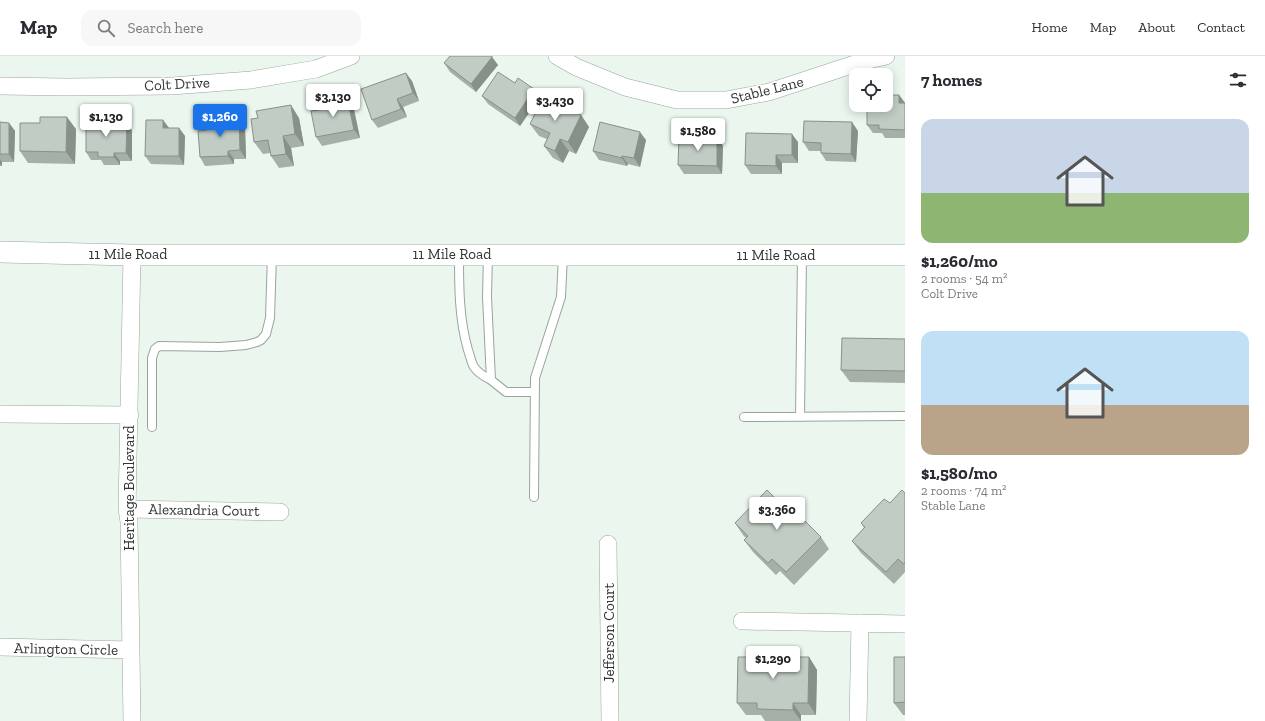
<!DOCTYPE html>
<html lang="en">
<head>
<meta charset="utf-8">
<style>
  :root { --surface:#fff; --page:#f7f7f7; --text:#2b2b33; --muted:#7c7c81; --line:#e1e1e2; --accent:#1a73e8 }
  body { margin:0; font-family:"Zilla Slab",serif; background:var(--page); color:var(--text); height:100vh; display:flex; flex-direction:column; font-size:15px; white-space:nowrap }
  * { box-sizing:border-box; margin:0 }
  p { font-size:13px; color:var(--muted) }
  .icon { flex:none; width:22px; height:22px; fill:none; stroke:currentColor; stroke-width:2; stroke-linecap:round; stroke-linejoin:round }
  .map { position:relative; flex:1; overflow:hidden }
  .drawer { display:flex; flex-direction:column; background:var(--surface); width:360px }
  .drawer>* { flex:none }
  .controls { position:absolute; left:849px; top:12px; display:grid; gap:8px }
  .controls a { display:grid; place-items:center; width:44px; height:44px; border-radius:8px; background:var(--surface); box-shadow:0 2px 10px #0003; font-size:20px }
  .price { position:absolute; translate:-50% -34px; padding:0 9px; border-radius:4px; background:#fff; color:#222; font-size:13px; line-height:26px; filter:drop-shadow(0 1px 2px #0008) }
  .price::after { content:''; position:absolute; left:50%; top:24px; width:12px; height:9px; margin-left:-6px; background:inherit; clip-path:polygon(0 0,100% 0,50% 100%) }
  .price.active { background:var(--accent); color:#fff }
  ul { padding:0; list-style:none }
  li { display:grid; align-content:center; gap:8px; height:212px; padding:0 16px }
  li span { display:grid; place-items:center; height:124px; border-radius:12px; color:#555 }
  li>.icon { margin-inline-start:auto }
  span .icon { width:72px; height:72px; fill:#fffc; stroke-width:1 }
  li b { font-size:17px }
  h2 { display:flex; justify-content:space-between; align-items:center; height:48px; padding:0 16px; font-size:17px }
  header { display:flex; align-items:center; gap:24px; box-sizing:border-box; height:56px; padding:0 20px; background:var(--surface); border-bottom:1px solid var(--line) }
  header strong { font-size:19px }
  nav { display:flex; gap:22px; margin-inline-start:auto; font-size:14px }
  .search { width:280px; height:36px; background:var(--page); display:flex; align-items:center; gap:10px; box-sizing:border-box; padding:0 14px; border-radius:12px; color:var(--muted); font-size:15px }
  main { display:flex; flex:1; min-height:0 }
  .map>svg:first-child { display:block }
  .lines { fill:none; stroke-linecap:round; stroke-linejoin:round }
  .service-casing { stroke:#99a49c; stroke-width:10 }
  .minor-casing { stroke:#99a49c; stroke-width:18 }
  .tertiary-casing { stroke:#99a49c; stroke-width:22 }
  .service { stroke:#fff; stroke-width:8 }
  .minor { stroke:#fff; stroke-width:17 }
  .tertiary { stroke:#fff; stroke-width:21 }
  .wall { fill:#a6b0a9 }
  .shaded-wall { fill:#879089 }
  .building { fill:#c1cdc4; stroke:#879089 }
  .labels { text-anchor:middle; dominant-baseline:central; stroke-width:3.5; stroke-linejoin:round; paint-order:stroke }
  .street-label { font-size:15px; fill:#323633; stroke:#fff }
</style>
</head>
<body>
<header>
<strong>Map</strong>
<div class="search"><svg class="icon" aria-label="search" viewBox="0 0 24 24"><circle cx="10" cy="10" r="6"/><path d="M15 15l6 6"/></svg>Search here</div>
<nav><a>Home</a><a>Map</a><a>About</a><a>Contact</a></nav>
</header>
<main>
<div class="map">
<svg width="905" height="665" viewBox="0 0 905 665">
  <rect width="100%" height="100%" fill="#ebf7ee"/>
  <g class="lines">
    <defs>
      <path id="service" d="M488 198 487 241 491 324 506 336H534
        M459 199C459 231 459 263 468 294 470 299 471 306 474 311 478 317 485 321 491 324
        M744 361 905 360
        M800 361 802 200
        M152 371V302L155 293 159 290 220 291 246 289 257 286 261 284 266 278 270 262 272 199
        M534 441 535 322 561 241 563 199"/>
      <path id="minor" d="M557 0 576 11 625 31 677 44H726L769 36 864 5 886 0
        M0 30 65 31 172 30 251 24 316 13 351 0
        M132 199 127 453 129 466 132 665
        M0 358 130 359
        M127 453 280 456
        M608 488 610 665
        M742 565 905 568
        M0 591 131 594
        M858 665 860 567"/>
      <path id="tertiary" d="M0 196 132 199H905"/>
    </defs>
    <use href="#service" class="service-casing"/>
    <use href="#minor" class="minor-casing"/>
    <use href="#tertiary" class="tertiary-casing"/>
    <use href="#service" class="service"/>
    <use href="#minor" class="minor"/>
    <use href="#tertiary" class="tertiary"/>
  </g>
  <path class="wall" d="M492 1 498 9 476 36 450 16 444 7Z
    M412 25 419 45 403 51 407 61 378 72 372 64Z
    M515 27 540 41 520 70 488 48 482 40Z
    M899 39 905 47V82H885L882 77H873L867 69Z
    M353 49 360 82 322 90 316 81Z
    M581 59 589 71 576 98 569 95 563 107 553 102 544 90 547 83 539 80 530 68Z
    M299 62 304 90 291 92 294 110 279 112 271 100 270 97 263 98 254 86Z
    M163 64 169 72H179L185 80 184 109 151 108 145 100Z
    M0 66 9 67 15 75 14 106H2V110H0Z
    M127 66 132 75V105H120V109H104L101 104H91L86 96Z
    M245 71 246 103H234V108L205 110 200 101Z
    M76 73 75 108 28 107 20 95Z
    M858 75 856 106 826 105 821 97V95H809L803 86Z
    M717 82 723 90 722 118H684L678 109Z
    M646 84 640 111 628 108 627 110 599 104 593 95Z
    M798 86V107H782V118H751L745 109Z
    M905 283V327L850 326 841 314Z
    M905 437V516L894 528 861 497 852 485 864 472 861 467Z
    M781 448 821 481 829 493 794 529 780 515 776 519 753 496 744 484 746 482 743 479 735 467Z
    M790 596 794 601H809L817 614 816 659H801V665H765L761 659H746L737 647 757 601Z
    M905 601V659H903L894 647Z"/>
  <path class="shaded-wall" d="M492 1 498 9 476 36 471 28Z
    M406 17 412 25 419 45 413 37Z
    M534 33 540 41 520 70 515 62Z
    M899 39 905 47H899Z
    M347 41 353 49 360 82 354 74Z
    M397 43 403 51 407 61 401 53Z
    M291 49 299 62 304 90 295 78Z
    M581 59 589 71 576 98 568 86Z
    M67 61 76 73 75 108 66 96Z
    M239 63 245 71 246 103 240 94Z
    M163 64 169 72H163Z
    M127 66 132 75V105L126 97Z
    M852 66 858 75 856 106 851 98Z
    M9 67 15 75 14 106 9 98Z
    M179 72 185 80 184 109 179 100Z
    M640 76 646 84 640 111 634 102Z
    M792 78 798 86V107L792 99Z
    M283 80 291 92 294 110 286 98Z
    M717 82 723 90 722 118 717 110Z
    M560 83 569 95 563 107 555 95Z
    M228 95 234 103V108L228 100Z
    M114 97 120 105V109L114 101Z
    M776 99 782 107V118L776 110Z
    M622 100 628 108 627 110 622 102Z
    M0 103 2 106V110L0 108Z
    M790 596 799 608 790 601Z
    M809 601 817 614 816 659 808 647Z
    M793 647 801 659V665L793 654Z"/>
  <path class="building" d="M450 0H492V1L471 28 444 7Z
    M498 16 515 27 518 22 534 33 515 62 482 40Z
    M406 17 413 37 397 43 401 53 372 64 361 33Z
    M886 39H899V47H905V74L879 73V69H867V49H886Z
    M347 41 354 74 316 81 311 55 319 54 317 47Z
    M543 41 581 59 568 86 560 83 555 95 544 90 550 77 530 68Z
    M291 49 295 78 283 80 286 98 271 100 268 84 254 86 251 63 258 62 256 55Z
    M40 61H67L66 96 20 95V67H40Z
    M239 63 240 94 228 95V100L200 101 198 75 207 74 206 65Z
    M146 64H163V72H179V100H145Z
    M804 65 852 66 851 98 821 97V87L803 86Z
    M0 66 9 67V98H0Z
    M86 66H127L126 97H114V101H98V96H86Z
    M600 66 640 76 634 102 622 100V102L593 95Z
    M746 77 792 78V99H776V110L745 109Z
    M679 81 717 82V110L678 109Z
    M842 282 905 283V315L841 314Z
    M767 434 781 448 784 444 821 481 786 516 772 503 768 507 744 484 748 480 735 467Z
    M902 434 905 437V506L904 508 898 503 886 516 852 485 865 471 861 467 884 443 890 447Z
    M757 595 790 596V601H809L808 647H793V654L757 653V647H737L738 601H757Z
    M894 601H905V646L894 647Z"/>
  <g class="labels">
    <g class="street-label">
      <text transform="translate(177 28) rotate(-3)">Colt Drive</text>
      <text transform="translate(767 34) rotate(-14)">Stable Lane</text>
      <text x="128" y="198">11 Mile Road</text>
      <text x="452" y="198">11 Mile Road</text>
      <text x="776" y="199">11 Mile Road</text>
      <text transform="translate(129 432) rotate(-90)">Heritage Boulevard</text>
      <text transform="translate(204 454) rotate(1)">Alexandria Court</text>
      <text transform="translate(609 577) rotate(-90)">Jefferson Court</text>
      <text transform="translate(66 593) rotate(1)">Arlington Circle</text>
    </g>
  </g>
</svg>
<div class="controls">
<a><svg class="icon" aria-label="locate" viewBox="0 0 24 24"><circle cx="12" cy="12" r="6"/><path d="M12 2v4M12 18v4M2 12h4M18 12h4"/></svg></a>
</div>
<b class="price" style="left:333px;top:62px">$3,130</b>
<b class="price" style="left:555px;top:66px">$3,430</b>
<b class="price" style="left:106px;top:82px">$1,130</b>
<b class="price active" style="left:220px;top:82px">$1,260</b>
<b class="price" style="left:698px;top:96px">$1,580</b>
<b class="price" style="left:777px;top:475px">$3,360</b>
<b class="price" style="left:773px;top:624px">$1,290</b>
</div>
<section class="drawer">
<h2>7 homes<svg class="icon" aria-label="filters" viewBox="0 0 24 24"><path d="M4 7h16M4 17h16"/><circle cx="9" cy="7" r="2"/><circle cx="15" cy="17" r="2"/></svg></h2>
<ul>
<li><span style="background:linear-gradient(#c9d6e8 60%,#8fb573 0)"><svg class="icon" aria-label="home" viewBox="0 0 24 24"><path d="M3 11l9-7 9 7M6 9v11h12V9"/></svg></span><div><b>$1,260/mo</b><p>2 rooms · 54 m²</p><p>Colt Drive</p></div></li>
<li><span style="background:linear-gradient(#bfe0f5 60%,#b9a48a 0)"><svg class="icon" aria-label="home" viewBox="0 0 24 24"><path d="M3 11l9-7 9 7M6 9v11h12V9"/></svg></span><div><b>$1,580/mo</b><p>2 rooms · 74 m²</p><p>Stable Lane</p></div></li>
</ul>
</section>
</main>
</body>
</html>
